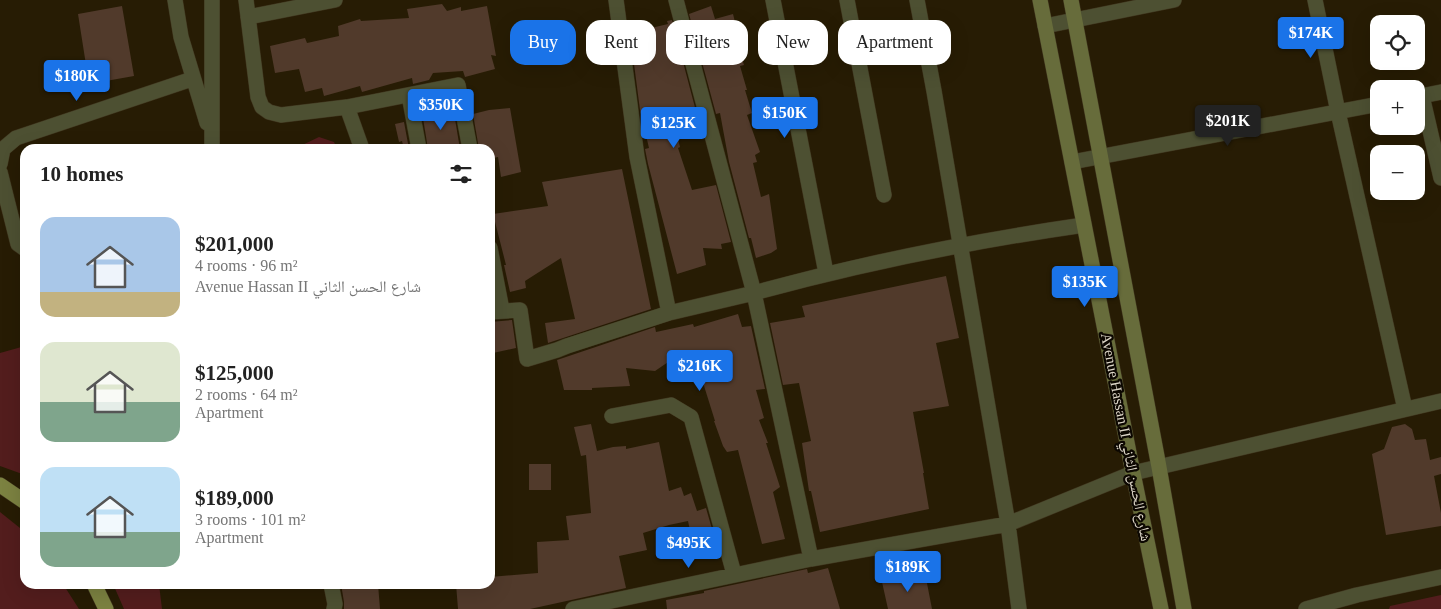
<!DOCTYPE html>
<html lang="en">
<head>
<meta charset="utf-8">
<style>
  :root { --surface:#fff; --page:#f2f2f2; --text:#222; --muted:#767676; --accent:#1a73e8 }
  body { margin:0; font-family:"Times New Roman","Noto Naskh Arabic",serif; background:var(--page); color:var(--text); height:100vh; display:flex; flex-direction:column; font-size:19px; white-space:nowrap }
  * { box-sizing:border-box; margin:0 }
  p { font-size:16px; color:var(--muted) }
  .icon { flex:none; width:28px; height:28px; fill:none; stroke:currentColor; stroke-width:2; stroke-linecap:round; stroke-linejoin:round }
  .map { position:relative; flex:1; overflow:hidden }
  .sheet { position:absolute; left:20px; top:144px; width:475px; height:445px; display:flex; flex-direction:column; background:var(--surface); border-radius:15px; box-shadow:0 5px 20px #0002 }
  .sheet>* { flex:none }
  .banner { position:absolute; left:510px; top:20px; width:475px; height:45px; display:flex; gap:10px }
  .tools { position:absolute; left:1370px; top:15px; display:grid; gap:10px }
  .tools a { display:grid; place-items:center; width:55px; height:55px; border-radius:10px; background:var(--surface); box-shadow:0 5px 20px #0002; font-size:25px }
  .price { position:absolute; translate:-50% -42px; padding:0 11px; border-radius:5px; background:var(--accent); color:#fff; font-size:16px; line-height:32px; filter:drop-shadow(0 1px 2px #0008) }
  .price::after { content:''; position:absolute; left:50%; top:30px; width:15px; height:11px; margin-left:-8px; background:inherit; clip-path:polygon(0 0,100% 0,50% 100%) }
  .price.current { background:#222; color:#fff }
  ul { padding:0; list-style:none }
  li { display:flex; align-items:center; gap:15px; height:125px; padding:0 20px }
  li span { display:grid; place-items:center; flex:none; width:140px; height:100px; border-radius:15px; color:#555 }
  li>.icon { margin-inline-start:auto }
  span .icon { width:60px; height:60px; fill:#fffc; stroke-width:1 }
  li b { font-size:21px }
  h2 { display:flex; justify-content:space-between; align-items:center; height:60px; padding:0 20px; font-size:21px }
  .chip { padding:0 18px; border-radius:15px; background:var(--surface); box-shadow:0 5px 20px #0002; font-size:18px; line-height:45px }
  .chip.current { background:var(--accent); color:#fff }
  .map>svg:first-child { display:block }
  .green { fill:#531d1d }
  .building { fill:#513a2b }
  .lines { fill:none; stroke-linecap:round; stroke-linejoin:round }
  .street-casing { stroke:#40361f; stroke-width:16 }
  .secondary-casing { stroke:#40361f; stroke-width:16 }
  .primary-casing { stroke:#40361f; stroke-width:16 }
  .street { stroke:#4d5032; stroke-width:15 }
  .secondary { stroke:#676c3b; stroke-width:15 }
  .primary { stroke:#7c8241; stroke-width:15 }
  .labels { text-anchor:middle; dominant-baseline:central; stroke-width:4.5; stroke-linejoin:round; paint-order:stroke }
  .street-label { font-size:15px; fill:#dcd5c7; stroke:#0c0701 }
</style>
</head>
<body>
<div class="map">
<svg width="1441" height="609" viewBox="0 0 1441 609">
  <rect width="100%" height="100%" fill="#271c04"/>
  <path class="green" d="M319 137 334 142 337 149H294Z
    M25 346V475L0 466V353Z
    M0 512 25 532V584H63L79 609H0Z
    M113 584H159L162 609H124Z
    M1441 595V609H1389L1390 606Z"/>
  <path class="building" d="M442 4 447 11 461 7V11L487 6 496 56 491 55 495 69 465 77 463 71 433 73 429 80 413 84 412 78 362 92 360 86 324 96 322 88 305 92 299 69 275 73 270 46 305 38 307 43 339 36 338 26 360 19 361 21 409 18 407 9Z
    M122 6 134 76 89 84 78 14Z
    M711 6 715 19 733 14 737 30 733 31 744 65 740 66 747 90H745L752 113 747 115 760 152 755 155 757 162 753 163 761 197 769 194 777 249 771 253 756 258 751 238H749L729 162 720 113 716 114 689 14Z
    M672 20 698 119 676 125 679 135H677L680 147 678 148 692 190 716 185 731 242 721 244 722 249 703 248 706 265 677 274 648 164 645 149 649 148 640 110 630 33 668 24 667 21Z
    M510 108 521 172 501 177 498 157 490 159V149H479L473 114 489 110Z
    M449 110 450 121 455 119 460 149H428L423 118 425 117 424 113Z
    M404 122 409 149H404L402 141 399 142 395 124Z
    M622 169 651 309 548 343 545 323 575 319 561 258 525 281 526 288 510 292 504 265H506L493 214 548 206 542 182Z
    M946 276 959 338 936 343 949 406 913 412 924 473H923L929 509 820 532 811 491H809L802 443 811 441 799 383 783 385 770 323 805 317 802 306Z
    M738 314 742 327 751 326 765 389 756 390 764 418 759 420 768 443H766L780 487 773 492 785 539 762 544 738 450 727 452 723 446 714 421H715L700 373 684 374 683 352 655 371 626 368 630 386 592 388V390H564L557 360 655 327 656 332 693 324 694 327Z
    M512 320 516 348 493 353 490 337V322Z
    M591 424 597 451 613 447 626 446V449L659 442 669 491 681 487 684 496 691 493 697 511 706 508 716 543 694 549 688 521 669 525 643 533 647 550 619 556 626 588 530 609H458L456 584H490V577L538 573 537 542 569 540 566 516 591 513 586 455 581 456 574 427Z
    M1405 424 1412 429 1415 440 1426 439 1430 460 1441 457V474L1434 476 1441 513V526L1386 535 1372 454 1384 449 1392 427Z
    M529 464H551V490H529Z
    M828 568 840 609H667L666 600 704 593V591L807 569 808 573Z
    M925 573 932 609H888L882 582Z
    M341 584H378L380 609H344V602Z"/>
  <g class="lines">
    <defs>
      <path id="street" d="M175 0 181 37 207 123
        M246 0 258 97 262 107 269 112 281 115 347 107 458 85 470 149
        M616 0 637 157 669 313
        M676 0 754 293C863 263 973 241 1084 225
        M773 0 826 273
        M847 0 884 195
        M917 0 934 91 1008 524 1019 609
        M1315 0 1338 112 1405 409
        M248 17 335 0
        M1045 26 1174 0
        M409 95 419 149
        M1422 96 1441 178
        M1416 97 1441 92
        M347 107 362 149
        M212 149V0
        M1072 162 1379 104
        M0 164 3 149 16 138 192 79
        M0 172 18 244 25 249
        M490 248 502 310
        M490 312 520 310 527 359 557 350 567 346 669 313 754 293 811 559 1008 524 1133 473 1441 401
        M612 416 671 405 691 417 734 574
        M331 584 335 604 334 609
        M573 609 811 559
        M1306 609 1357 595 1441 577"/>
      <path id="secondary" d="M1040 0 1133 473 1161 609
        M1071 0 1159 467 1184 609"/>
      <path id="primary" d="M0 485 25 502
        M94 584 106 609"/>
    </defs>
    <use href="#street" class="street-casing"/>
    <use href="#secondary" class="secondary-casing"/>
    <use href="#primary" class="primary-casing"/>
    <use href="#street" class="street"/>
    <use href="#secondary" class="secondary"/>
    <use href="#primary" class="primary"/>
  </g>
  <g class="labels">
    <g class="street-label">
      <text transform="translate(1126 437) rotate(79)">Avenue Hassan II شارع الحسن الثاني</text>
    </g>
  </g>
</svg>
<div class="tools">
<a><svg class="icon" aria-label="locate" viewBox="0 0 24 24"><circle cx="12" cy="12" r="6"/><path d="M12 2v4M12 18v4M2 12h4M18 12h4"/></svg></a>
<a>+</a>
<a>−</a>
</div>
<b class="price" style="left:1311px;top:59px">$174K</b>
<b class="price" style="left:77px;top:102px">$180K</b>
<b class="price" style="left:441px;top:131px">$350K</b>
<b class="price" style="left:785px;top:139px">$150K</b>
<b class="price current" style="left:1228px;top:147px">$201K</b>
<b class="price" style="left:674px;top:149px">$125K</b>
<b class="price" style="left:1085px;top:308px">$135K</b>
<b class="price" style="left:700px;top:392px">$216K</b>
<b class="price" style="left:689px;top:569px">$495K</b>
<b class="price" style="left:908px;top:593px">$189K</b>
<div class="banner">
<a class="chip current">Buy</a>
<a class="chip">Rent</a>
<a class="chip">Filters</a>
<a class="chip">New</a>
<a class="chip">Apartment</a>
</div>
<section class="sheet">
<h2>10 homes<svg class="icon" aria-label="filters" viewBox="0 0 24 24"><path d="M4 7h16M4 17h16"/><circle cx="9" cy="7" r="2"/><circle cx="15" cy="17" r="2"/></svg></h2>
<ul>
<li><span style="background:linear-gradient(#a9c7e8 75%,#c2b280 0)"><svg class="icon" aria-label="home" viewBox="0 0 24 24"><path d="M3 11l9-7 9 7M6 9v11h12V9"/></svg></span><div><b>$201,000</b><p>4 rooms · 96 m²</p><p>Avenue Hassan II شارع الحسن الثاني</p></div></li>
<li><span style="background:linear-gradient(#dfe7d0 60%,#7fa58c 0)"><svg class="icon" aria-label="home" viewBox="0 0 24 24"><path d="M3 11l9-7 9 7M6 9v11h12V9"/></svg></span><div><b>$125,000</b><p>2 rooms · 64 m²</p><p>Apartment</p></div></li>
<li><span style="background:linear-gradient(#bfe0f5 65%,#7fa58c 0)"><svg class="icon" aria-label="home" viewBox="0 0 24 24"><path d="M3 11l9-7 9 7M6 9v11h12V9"/></svg></span><div><b>$189,000</b><p>3 rooms · 101 m²</p><p>Apartment</p></div></li>
</ul>
</section>
</div>
</body>
</html>
